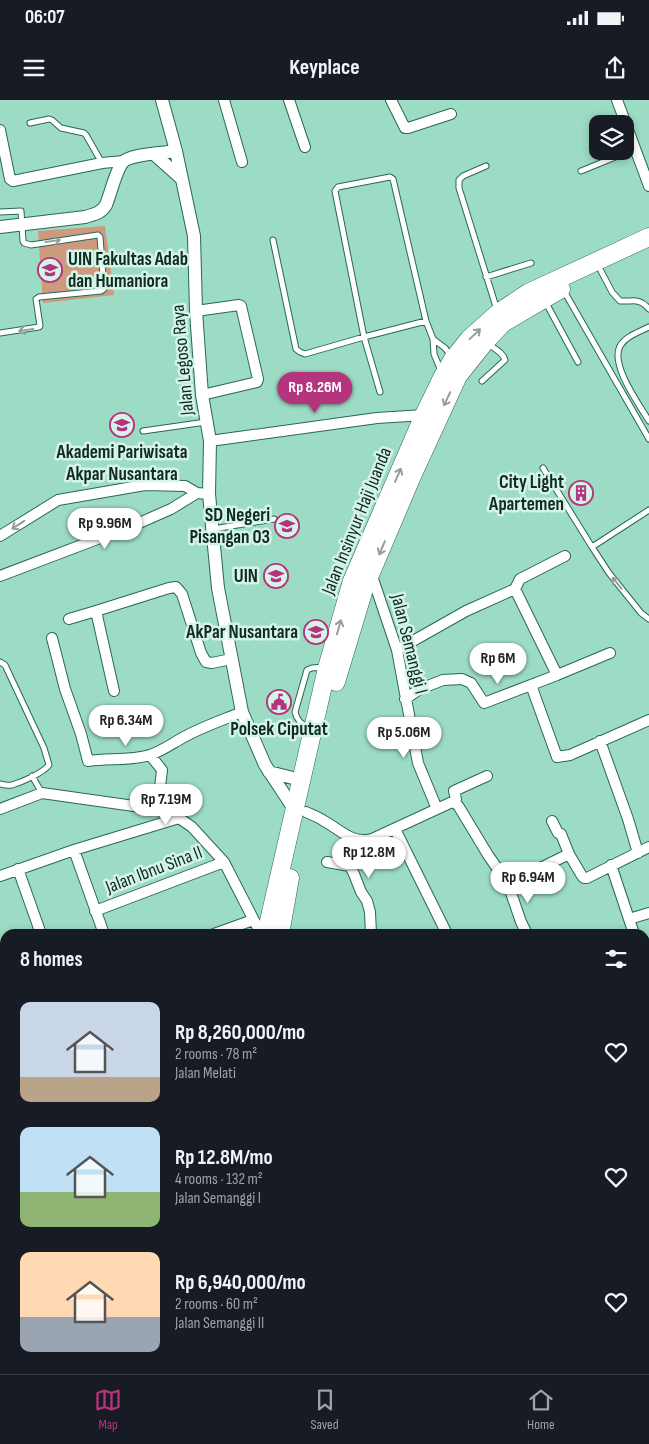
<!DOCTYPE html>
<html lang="en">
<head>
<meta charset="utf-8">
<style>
  :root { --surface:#171b24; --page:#20242c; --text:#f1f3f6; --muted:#9ea1a6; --line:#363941; --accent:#b5347e }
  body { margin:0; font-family:"Sofia Sans Condensed",sans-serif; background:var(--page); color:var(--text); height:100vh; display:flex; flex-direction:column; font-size:19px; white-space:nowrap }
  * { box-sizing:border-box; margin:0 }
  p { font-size:16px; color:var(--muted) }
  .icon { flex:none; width:28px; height:28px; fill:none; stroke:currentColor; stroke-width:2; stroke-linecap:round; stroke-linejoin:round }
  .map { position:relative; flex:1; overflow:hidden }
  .drawer { position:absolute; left:0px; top:829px; width:650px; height:446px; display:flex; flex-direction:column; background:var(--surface); border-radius:15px 15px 0 0; box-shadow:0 2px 8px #0003 }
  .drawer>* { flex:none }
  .controls { position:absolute; left:589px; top:15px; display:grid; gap:10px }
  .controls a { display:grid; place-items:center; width:45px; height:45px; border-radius:10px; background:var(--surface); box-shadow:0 2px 8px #0003; font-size:25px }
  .price { position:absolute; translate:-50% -42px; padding:0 11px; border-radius:18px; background:#fff; color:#222; font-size:16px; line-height:32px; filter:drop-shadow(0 1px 2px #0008) }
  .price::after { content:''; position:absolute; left:50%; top:30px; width:15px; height:11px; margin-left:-8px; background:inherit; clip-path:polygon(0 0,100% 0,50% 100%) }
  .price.on { background:var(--accent); color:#fff }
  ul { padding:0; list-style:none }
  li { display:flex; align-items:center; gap:15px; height:125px; padding:0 20px }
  li span { display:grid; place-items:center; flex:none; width:140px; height:100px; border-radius:10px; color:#555 }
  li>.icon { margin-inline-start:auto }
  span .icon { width:60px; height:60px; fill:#fffc; stroke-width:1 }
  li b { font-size:21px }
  h2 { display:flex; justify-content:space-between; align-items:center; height:60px; padding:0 20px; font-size:21px }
  .status { display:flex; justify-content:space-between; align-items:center; height:35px; padding:0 25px; background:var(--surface); direction:ltr }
  .status svg { height:14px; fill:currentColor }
  header { display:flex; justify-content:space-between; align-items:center; height:65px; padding:0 20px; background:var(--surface); font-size:22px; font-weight:700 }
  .dock { display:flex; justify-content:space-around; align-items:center; height:70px; border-top:1px solid var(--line); background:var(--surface); font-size:14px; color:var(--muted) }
  .dock a { display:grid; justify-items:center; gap:2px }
  .dock .on { color:var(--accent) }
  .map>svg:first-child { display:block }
  .green { fill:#ce9a7d }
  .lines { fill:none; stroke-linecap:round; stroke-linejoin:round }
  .service-casing { stroke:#296854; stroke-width:7 }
  .minor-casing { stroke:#296854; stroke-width:12 }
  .tertiary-casing { stroke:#296854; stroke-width:14 }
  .trunk-casing { stroke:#296854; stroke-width:19 }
  .service { stroke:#fff; stroke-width:5 }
  .minor { stroke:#fff; stroke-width:10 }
  .tertiary { stroke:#fff; stroke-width:12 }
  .trunk { stroke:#fff; stroke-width:18 }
  .oneway { stroke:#949f9c }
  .labels { text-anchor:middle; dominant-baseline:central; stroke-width:5; stroke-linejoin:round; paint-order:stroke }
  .poi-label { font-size:19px; font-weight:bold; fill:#112a22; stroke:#d5f4e8; text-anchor:end }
  .street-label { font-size:19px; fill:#112a22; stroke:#d5f4e8 }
</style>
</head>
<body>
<div class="status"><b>06:07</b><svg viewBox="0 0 49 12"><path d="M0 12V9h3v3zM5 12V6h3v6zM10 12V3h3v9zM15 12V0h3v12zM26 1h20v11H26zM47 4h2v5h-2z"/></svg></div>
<header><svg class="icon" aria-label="menu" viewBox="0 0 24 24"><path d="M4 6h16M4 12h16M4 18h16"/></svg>Keyplace<svg class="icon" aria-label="share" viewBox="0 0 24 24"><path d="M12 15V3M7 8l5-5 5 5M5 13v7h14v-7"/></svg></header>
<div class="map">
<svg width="649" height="1274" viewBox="0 0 649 1274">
  <rect width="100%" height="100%" fill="#9cdbc4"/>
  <path class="green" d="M105 126 114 195 43 203 38 131Z"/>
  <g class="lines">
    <defs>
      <path id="service" d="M30 23 49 19 52 20 61 28 84 33 86 35 102 63
        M486 66 463 76 459 80V88L497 210
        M581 71 635 49
        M0 112 21 111 23 141 24 143 31 145 98 135 100 137 104 189 101 191 39 197 36 199 40 226 39 227 0 233
        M273 140 296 249 300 252 305 254 364 237 426 221
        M601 171 612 192 620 201C633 202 639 197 649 209
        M486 177 531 163
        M564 191 649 339
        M545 201 578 262
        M649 227C639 232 626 236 620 246 610 265 639 304 649 321
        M433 239 445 248 452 257
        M482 281 505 260C503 252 493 248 487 243
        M380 292 364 237 335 91 338 87 390 77 393 79 426 221 433 239 434 254 441 271
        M143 331 206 322
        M543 368 592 447
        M649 410 592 447 609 473 641 513 649 519
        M213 429 274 419
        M0 562 5 565 44 648 49 665C43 673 22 682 12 685 8 686 4 685 0 684
        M310 628C302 625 297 621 295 612L307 570 312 568 324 567
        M32 676 42 693
        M645 1143 649 1141
        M601 1270V1274
        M396 1274 397 1270"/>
      <path id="minor" d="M224 0 242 62
        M289 0 305 47
        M391 0 405 28H408L451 14
        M617 0 649 86
        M0 30 10 79 13 81 102 63 124 61
        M196 211 239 205 241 206 258 279 257 282 253 283 202 295
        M210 341 377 318 424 315
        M0 436 58 400 145 385 185 386 197 393 209 394
        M371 473 397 550 418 663 437 709
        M0 476 137 424 171 409 197 393
        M515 489 557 575
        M69 519 96 511
        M52 538 65 589 81 634 88 661C109 658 130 661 150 655 162 651 173 643 184 637 202 627 223 620 242 612
        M397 550 466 511 515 489 520 479 565 456
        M531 585 557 657 570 655 649 620
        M114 591 96 511 169 488 176 487 182 494 201 553 206 562 212 563 231 559
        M405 599 420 589 443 580 462 579 471 583 484 603 557 575 610 553
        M600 641 628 719 638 753
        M150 655 162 670 160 687 155 703V709
        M455 702 456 699 454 691 487 676
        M0 709 42 693 155 709 179 718 192 727 224 762 261 834
        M306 712C312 715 319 717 324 721 341 730 351 744 372 739L450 703 455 702 459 707 488 755 508 784 521 822 527 834
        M552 721 558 733 561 734 569 754
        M395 729 447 834
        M74 750 104 834
        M327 762 350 766 354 774 361 792 367 801 370 812 371 834
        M611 765 634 834
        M18 769 41 834
        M0 776 74 750 179 718
        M508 784 569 754 582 776 584 778H587L649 747
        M95 811 224 762
        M629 819 649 813
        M214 834 253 820
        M645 849 649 850
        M0 900 5 913
        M0 939 5 937
        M645 956 649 962
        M0 961 5 973
        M645 1124 649 1122
        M0 1177H5
        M113 1270V1274
        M241 1270 242 1274
        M25 1274 39 1270"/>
      <path id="tertiary" d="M162 0 176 51 194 136 196 211 202 295 210 341 209 394 218 488 242 612 265 665 294 709
        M154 54 182 79
        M0 127 85 117C95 114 101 113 106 105 110 95 116 71 122 63 129 54 164 53 176 51
        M269 672 301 680"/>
      <path id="trunk" d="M336 582 364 489 412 376 458 276 485 242 503 223 561 189
        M266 834 327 568 352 481 424 315 443 276 453 259 469 239 498 213 528 193 649 137
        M280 834 290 778
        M351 1274 352 1270
        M367 1274V1270"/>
    </defs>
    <use href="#service" class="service-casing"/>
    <use href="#minor" class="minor-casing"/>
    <use href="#tertiary" class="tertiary-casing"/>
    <use href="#trunk" class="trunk-casing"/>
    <use href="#service" class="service"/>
    <use href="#minor" class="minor"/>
    <use href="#tertiary" class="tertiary"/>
    <use href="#trunk" class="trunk"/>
  </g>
  <defs><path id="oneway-shaft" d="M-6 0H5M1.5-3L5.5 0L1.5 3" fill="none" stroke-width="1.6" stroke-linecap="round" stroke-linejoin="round" transform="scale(1.25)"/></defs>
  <g class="oneway">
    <use href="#oneway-shaft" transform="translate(53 141) rotate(-8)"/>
    <use href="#oneway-shaft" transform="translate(26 230) rotate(172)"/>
    <use href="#oneway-shaft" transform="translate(475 234) rotate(-43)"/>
    <use href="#oneway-shaft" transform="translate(447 299) rotate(115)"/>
    <use href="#oneway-shaft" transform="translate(398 375) rotate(-66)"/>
    <use href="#oneway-shaft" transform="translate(18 425) rotate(147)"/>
    <use href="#oneway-shaft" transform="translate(382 448) rotate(113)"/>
    <use href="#oneway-shaft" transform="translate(617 483) rotate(-129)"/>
    <use href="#oneway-shaft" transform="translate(339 527) rotate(-74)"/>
  </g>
  <defs>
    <symbol id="university-ring" viewBox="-11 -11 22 22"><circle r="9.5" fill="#d5f4e8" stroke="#b5347e" stroke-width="1.5"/><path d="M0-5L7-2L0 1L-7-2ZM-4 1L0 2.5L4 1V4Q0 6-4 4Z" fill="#b5347e"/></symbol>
    <symbol id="building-ring" viewBox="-11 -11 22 22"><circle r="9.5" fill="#d5f4e8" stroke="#b5347e" stroke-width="1.5"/><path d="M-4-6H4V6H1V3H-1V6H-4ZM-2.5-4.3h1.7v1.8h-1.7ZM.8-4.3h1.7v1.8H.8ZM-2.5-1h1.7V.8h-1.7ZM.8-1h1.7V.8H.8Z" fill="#b5347e"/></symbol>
    <symbol id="school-ring" viewBox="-11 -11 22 22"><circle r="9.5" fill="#d5f4e8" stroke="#b5347e" stroke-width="1.5"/><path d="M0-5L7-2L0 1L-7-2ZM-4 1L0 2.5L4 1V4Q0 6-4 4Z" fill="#b5347e"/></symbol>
    <symbol id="civic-ring" viewBox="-11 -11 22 22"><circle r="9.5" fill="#d5f4e8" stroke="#b5347e" stroke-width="1.5"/><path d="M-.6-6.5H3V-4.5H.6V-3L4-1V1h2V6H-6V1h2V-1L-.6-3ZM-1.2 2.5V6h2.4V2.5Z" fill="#b5347e"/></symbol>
  </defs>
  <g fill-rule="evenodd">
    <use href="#university-ring" x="36" y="156" width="28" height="28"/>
    <use href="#university-ring" x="108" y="311" width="28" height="28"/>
    <use href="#building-ring" x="567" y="379" width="28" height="28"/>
    <use href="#school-ring" x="273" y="412" width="28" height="28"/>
    <use href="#university-ring" x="262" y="462" width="28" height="28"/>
    <use href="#university-ring" x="302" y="518" width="28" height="28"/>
    <use href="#civic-ring" x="265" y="588" width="28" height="28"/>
  </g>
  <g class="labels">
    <g class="poi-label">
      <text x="68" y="159" text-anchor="start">UIN Fakultas Adab<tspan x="68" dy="22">dan Humaniora</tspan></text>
      <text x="122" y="352" text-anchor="middle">Akademi Pariwisata<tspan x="122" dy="22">Akpar Nusantara</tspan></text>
      <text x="564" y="382">City Light<tspan x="564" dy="22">Apartemen</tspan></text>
      <text x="270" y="415">SD Negeri<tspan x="270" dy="22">Pisangan 03</tspan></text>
      <text x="258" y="476">UIN</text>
      <text x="298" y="532">AkPar Nusantara</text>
      <text x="279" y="629" text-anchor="middle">Polsek Ciputat</text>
    </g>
    <g class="street-label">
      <text transform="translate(183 260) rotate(-95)">Jalan Legoso Raya</text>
      <text transform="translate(357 421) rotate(-68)">Jalan Insinyur Haji Juanda</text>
      <text transform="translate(409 544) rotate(76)">Jalan Semanggi I</text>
      <text transform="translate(154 770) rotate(-21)">Jalan Ibnu Sina II</text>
    </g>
  </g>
</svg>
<div class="controls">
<a><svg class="icon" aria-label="layers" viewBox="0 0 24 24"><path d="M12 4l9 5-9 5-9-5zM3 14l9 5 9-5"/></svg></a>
</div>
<b class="price on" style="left:315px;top:314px">Rp 8.26M</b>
<b class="price" style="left:105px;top:450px">Rp 9.96M</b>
<b class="price" style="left:498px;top:585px">Rp 6M</b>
<b class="price" style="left:126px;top:647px">Rp 6.34M</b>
<b class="price" style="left:404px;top:659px">Rp 5.06M</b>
<b class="price" style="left:166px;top:726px">Rp 7.19M</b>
<b class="price" style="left:369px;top:779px">Rp 12.8M</b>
<b class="price" style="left:528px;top:804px">Rp 6.94M</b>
<section class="drawer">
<h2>8 homes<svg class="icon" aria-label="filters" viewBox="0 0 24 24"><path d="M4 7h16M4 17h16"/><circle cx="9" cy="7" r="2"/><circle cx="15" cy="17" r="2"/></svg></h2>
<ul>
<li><span style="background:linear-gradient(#c9d6e8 75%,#b9a48a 0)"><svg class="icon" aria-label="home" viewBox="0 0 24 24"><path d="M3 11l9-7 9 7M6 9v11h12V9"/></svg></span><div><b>Rp 8,260,000/mo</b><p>2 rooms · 78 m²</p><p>Jalan Melati</p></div><svg class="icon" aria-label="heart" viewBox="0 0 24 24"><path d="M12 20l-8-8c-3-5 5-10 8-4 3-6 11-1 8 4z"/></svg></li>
<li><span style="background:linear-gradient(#bfe0f5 65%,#8fb573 0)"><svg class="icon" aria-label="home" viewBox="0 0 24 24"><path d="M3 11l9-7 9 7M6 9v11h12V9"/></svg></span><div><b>Rp 12.8M/mo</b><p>4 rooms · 132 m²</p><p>Jalan Semanggi I</p></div><svg class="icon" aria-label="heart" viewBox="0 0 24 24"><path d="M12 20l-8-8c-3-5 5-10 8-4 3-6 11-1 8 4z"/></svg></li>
<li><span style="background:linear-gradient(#ffd9b3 65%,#9aa5b1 0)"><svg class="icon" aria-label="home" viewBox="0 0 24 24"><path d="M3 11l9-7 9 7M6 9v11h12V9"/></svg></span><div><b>Rp 6,940,000/mo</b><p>2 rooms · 60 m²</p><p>Jalan Semanggi II</p></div><svg class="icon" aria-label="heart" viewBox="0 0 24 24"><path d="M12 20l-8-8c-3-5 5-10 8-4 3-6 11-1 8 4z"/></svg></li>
</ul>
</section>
</div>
<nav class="dock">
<a class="on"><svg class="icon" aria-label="map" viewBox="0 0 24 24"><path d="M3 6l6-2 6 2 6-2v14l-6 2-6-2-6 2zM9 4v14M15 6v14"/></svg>Map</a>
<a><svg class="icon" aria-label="saved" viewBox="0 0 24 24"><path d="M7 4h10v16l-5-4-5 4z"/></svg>Saved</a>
<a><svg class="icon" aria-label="home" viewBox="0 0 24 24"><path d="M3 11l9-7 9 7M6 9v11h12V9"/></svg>Home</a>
</nav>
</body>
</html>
